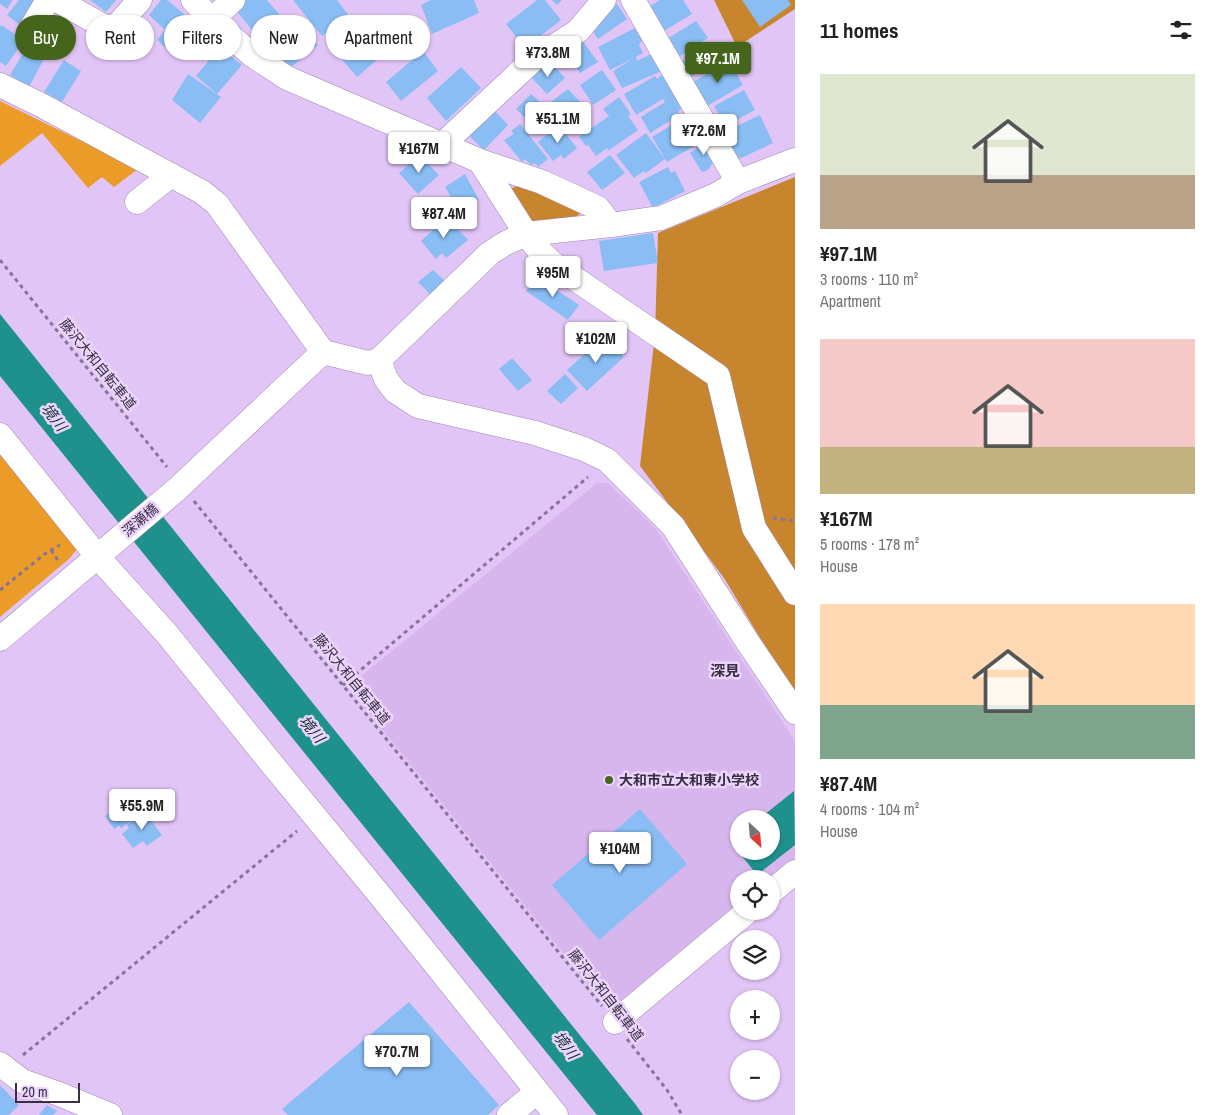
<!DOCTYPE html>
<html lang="en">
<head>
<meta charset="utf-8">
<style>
  :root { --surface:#fff; --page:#f2f2f2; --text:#202124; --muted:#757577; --accent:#44651b }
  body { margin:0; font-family:"Archivo Narrow","Noto Sans JP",sans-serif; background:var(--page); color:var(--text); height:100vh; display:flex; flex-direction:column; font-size:19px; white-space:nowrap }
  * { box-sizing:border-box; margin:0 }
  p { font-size:16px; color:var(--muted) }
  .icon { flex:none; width:28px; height:28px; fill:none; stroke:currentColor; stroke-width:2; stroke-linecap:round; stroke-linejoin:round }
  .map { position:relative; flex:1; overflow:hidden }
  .drawer { display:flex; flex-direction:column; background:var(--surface); width:425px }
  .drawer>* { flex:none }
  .guide { position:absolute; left:15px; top:15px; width:475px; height:45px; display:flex; gap:10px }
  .needle { width:32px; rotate:154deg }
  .controls { position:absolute; left:730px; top:810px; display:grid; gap:10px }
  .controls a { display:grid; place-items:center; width:50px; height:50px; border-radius:50%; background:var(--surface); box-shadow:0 1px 4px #0004; font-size:25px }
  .scale { position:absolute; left:15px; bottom:12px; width:65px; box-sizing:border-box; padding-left:5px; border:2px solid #3a2e42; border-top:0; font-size:14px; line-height:18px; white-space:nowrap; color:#3a2e42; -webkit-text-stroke:4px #ecd5fd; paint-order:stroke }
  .price { position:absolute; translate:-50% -42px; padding:0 11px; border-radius:5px; background:#fff; color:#222; font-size:16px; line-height:32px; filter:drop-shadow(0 1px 2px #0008) }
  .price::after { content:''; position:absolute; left:50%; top:30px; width:15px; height:11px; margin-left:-8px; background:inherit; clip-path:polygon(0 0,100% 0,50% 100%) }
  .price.active { background:var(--accent); color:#fff }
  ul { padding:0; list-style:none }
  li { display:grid; align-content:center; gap:10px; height:265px; padding:0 25px }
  li span { display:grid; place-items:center; height:155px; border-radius:0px; color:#555 }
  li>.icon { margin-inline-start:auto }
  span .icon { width:90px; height:90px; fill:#fffc; stroke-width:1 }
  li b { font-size:21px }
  h2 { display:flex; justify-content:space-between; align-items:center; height:60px; padding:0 25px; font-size:21px }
  .chip { padding:0 18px; border-radius:22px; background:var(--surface); box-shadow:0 1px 4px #0004; font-size:18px; line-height:45px }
  .chip.active { background:var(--accent); color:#fff }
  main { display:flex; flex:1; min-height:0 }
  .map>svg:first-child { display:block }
  .built { fill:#d6b6ed; fill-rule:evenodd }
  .green { fill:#eb9c28 }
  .forest { fill:#c7862d }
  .water { fill:#1f918c }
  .building { fill:#89bdf4 }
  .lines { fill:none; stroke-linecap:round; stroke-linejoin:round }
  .minor-casing { stroke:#a086b4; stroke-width:25 }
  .path { stroke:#887496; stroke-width:3; stroke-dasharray:4 4; stroke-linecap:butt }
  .minor { stroke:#fff; stroke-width:24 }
  .poi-dot { fill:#44651b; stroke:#ecd5fd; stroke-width:2 }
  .labels { text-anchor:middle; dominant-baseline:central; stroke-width:5; stroke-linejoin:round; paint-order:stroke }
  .street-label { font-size:14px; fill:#3a2e42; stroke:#ecd5fd }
  .poi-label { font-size:14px; font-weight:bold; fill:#3a2e42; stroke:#ecd5fd; text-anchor:start }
  .water-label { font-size:15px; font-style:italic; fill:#10302e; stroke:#ecd5fd }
  .neighbourhood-label { font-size:15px; font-weight:bold; fill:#3a2e42; stroke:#ecd5fd }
</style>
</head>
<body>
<main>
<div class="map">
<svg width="795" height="1115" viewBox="0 0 795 1115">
  <rect width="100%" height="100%" fill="#e2c5f7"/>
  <path class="built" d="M597 483H608L655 528 795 741V862L771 879H739V908L611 1012 348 687ZM739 819H771V851H739Z"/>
  <path class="green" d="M0 101 138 169 114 187 102 177 88 188 42 133 0 166Z
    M0 450 80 545 70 558 0 617Z"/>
  <path class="forest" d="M714 0H795V9L737 47Z
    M795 177V696L724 578 640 466 655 334 658 233Z
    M519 185 576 208 581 213 576 217 533 224 510 189Z"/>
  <path class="water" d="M0 314 636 1105 643 1115H597L0 376Z
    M794 791 795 845 757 875 731 842 739 835V851H771V819H759Z"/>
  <path class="building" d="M0 0H13L7 9 0 4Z
    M19 0H33L38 4 21 26 7 15Z
    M90 0H116L106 12Z
    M161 0H167L197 25 173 54 157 40 165 30 149 15Z
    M244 0H267L283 19 259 38 234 8Z
    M293 0H337L349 16 322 36Z
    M431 0H474L479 13 432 34 421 5Z
    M537 0H545L561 20 525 48 506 24Z
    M552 0H562L557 5Z
    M660 0H683L692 14 662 32 647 8Z
    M742 0H788L791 5 760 27Z
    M615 1 627 19 598 39 590 27Z
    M49 13 65 22 49 48 34 39Z
    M696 21 708 38 677 58 665 40Z
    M300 24 318 45 290 68 272 47Z
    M1 25 24 40 6 66 0 62V27Z
    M374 26 391 48 357 77 340 57Z
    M637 27 643 39 639 45 643 53 636 57 637 61 653 53 662 71 622 88 613 71 634 58 610 70 598 47Z
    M581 39 598 62 580 73 565 52Z
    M714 43 723 59 690 77 681 62Z
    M28 45 46 55 29 87 10 75Z
    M220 47 242 65 217 94 196 76Z
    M423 51 438 71 401 101 386 82Z
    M64 60 81 71 62 102 44 92Z
    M549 61 565 78 547 94 531 77Z
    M729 61 743 85 707 106 693 82Z
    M461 67 481 88 446 121 427 98Z
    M602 70 616 90 593 105 580 85Z
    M188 74 221 97 200 123 172 100Z
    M663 74 688 105 679 110 676 117 650 133 641 117 665 102 663 99 636 115 624 94 655 76 657 79Z
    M568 89 584 106 568 120 551 102Z
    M744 90 755 110 725 126 714 106Z
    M531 94 550 111 534 126 516 109Z
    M619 97 631 114 628 116 638 130 608 151 607 148 596 156 588 145 586 146 579 137 609 116 603 109Z
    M495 111 508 125 484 150 468 135Z
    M690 114 701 133 692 139 696 145 667 162 652 137Z
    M760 115 773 143 735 161 722 133Z
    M520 124 548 159 538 167 535 163 531 165 525 159 522 162 504 140 514 134 511 131Z
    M559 125 577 148 564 159 561 155 553 161 538 142Z
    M646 133 665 159 646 173 644 171 634 178 616 155Z
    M708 141 717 156 708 170 702 172 690 153Z
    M419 155 439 175 418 194 399 173Z
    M610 155 625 173 602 190 587 172Z
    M668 167 671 173 675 171 685 191 653 208 639 182Z
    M465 174 479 200 460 212 445 187Z
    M447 217 468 240 446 258 442 253 436 259 421 241Z
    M653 233 658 263 604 271 599 241Z
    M433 270 446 282 431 295 418 282Z
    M537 277 579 305 568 320 526 291Z
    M605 336 624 357 587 391 567 370Z
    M512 358 532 380 518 391 499 369Z
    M565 374 578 388 561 404 547 391Z
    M131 796 143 812 121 828 119 826 114 829 105 816Z
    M640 809 687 864 599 940 552 885Z
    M144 812 162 835 147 846 143 841 133 848 122 834 129 828 127 825Z
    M409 1002 499 1105 488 1115H288L282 1109Z
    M0 1085 19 1105 9 1115H0Z
    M47 1105 57 1111 53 1115H39Z"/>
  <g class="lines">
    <defs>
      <path id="minor" d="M57 0 112 31 140 0
        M193 0 212 20 252 55 287 78 480 161 526 234 538 249 552 263 718 376 754 528 795 593
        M633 0 738 182
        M212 20 233 0
        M30 30 48 0
        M0 85 41 105 202 192 217 204 323 352
        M443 144 534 59 578 31 604 0
        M480 161 542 182 598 208 611 225
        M137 202 171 175
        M379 360 386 379 395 391 418 406 535 433 584 449 607 460 673 526 747 641 795 712
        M0 435 97 556 167 634 267 758 383 899 556 1115
        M0 639 176 490 323 352 368 363 379 360 490 253 504 244 526 234 611 225 661 218 716 195 738 182 795 160
        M771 892 795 872
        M615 1022 748 911
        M0 1064 22 1081 59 1094 110 1115
        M509 1115 537 1092"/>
    </defs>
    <use href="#minor" class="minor-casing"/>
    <path class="path" d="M0 260 167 467
      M194 501 602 1006
      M773 518 795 521
      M51 550 59 562
      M0 590 46 553 60 545
      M343 685 588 477
      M627 1039 667 1090 682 1115
      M23 1055 297 831"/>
    <use href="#minor" class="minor"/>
  </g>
  <circle class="poi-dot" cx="609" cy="780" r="5"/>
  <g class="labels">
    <g class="street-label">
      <text transform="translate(98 364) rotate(51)">藤沢大和自転車道</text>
      <text transform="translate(140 520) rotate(-40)">深瀬橋</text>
      <text transform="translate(352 679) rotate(51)">藤沢大和自転車道</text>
      <text transform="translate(606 995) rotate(52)">藤沢大和自転車道</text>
    </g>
    <g class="poi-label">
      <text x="619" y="780">大和市立大和東小学校</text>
    </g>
    <g class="water-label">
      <text transform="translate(54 417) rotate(52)">境川</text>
      <text transform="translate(312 729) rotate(50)">境川</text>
      <text transform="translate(566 1045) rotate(53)">境川</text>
    </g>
    <g class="neighbourhood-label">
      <text x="725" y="670">深見</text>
    </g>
  </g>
</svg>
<div class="controls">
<a><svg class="needle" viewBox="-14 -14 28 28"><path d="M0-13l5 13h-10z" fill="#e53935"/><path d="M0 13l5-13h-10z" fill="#757577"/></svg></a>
<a><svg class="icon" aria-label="locate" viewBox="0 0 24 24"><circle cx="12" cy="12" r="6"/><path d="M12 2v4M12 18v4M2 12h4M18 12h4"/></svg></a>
<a><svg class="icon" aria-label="layers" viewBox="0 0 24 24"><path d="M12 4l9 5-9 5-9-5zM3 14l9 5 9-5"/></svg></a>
<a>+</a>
<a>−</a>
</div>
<div class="scale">20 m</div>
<b class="price" style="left:548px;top:78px">¥73.8M</b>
<b class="price active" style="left:718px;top:84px">¥97.1M</b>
<b class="price" style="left:558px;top:144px">¥51.1M</b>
<b class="price" style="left:704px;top:156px">¥72.6M</b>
<b class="price" style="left:419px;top:174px">¥167M</b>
<b class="price" style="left:444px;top:239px">¥87.4M</b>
<b class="price" style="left:553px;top:298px">¥95M</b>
<b class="price" style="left:596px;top:364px">¥102M</b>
<b class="price" style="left:142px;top:831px">¥55.9M</b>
<b class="price" style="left:620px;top:874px">¥104M</b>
<b class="price" style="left:397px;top:1077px">¥70.7M</b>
<div class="guide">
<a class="chip active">Buy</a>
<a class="chip">Rent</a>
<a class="chip">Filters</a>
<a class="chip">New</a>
<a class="chip">Apartment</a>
</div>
</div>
<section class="drawer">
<h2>11 homes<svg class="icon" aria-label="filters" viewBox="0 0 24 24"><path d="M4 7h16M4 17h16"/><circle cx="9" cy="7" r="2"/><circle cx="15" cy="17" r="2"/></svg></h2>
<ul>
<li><span style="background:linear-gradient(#dfe7d0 65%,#b9a48a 0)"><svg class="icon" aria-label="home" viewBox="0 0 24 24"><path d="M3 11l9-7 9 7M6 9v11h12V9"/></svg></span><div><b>¥97.1M</b><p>3 rooms · 110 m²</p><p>Apartment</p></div></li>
<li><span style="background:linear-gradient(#f6c9c9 70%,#c2b280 0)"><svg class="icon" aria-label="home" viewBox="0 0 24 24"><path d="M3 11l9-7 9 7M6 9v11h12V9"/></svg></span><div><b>¥167M</b><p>5 rooms · 178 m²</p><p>House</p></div></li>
<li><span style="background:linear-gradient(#ffd9b3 65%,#7fa58c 0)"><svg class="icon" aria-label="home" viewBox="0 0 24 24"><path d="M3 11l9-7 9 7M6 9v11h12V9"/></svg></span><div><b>¥87.4M</b><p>4 rooms · 104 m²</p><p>House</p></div></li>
</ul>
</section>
</main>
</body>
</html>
